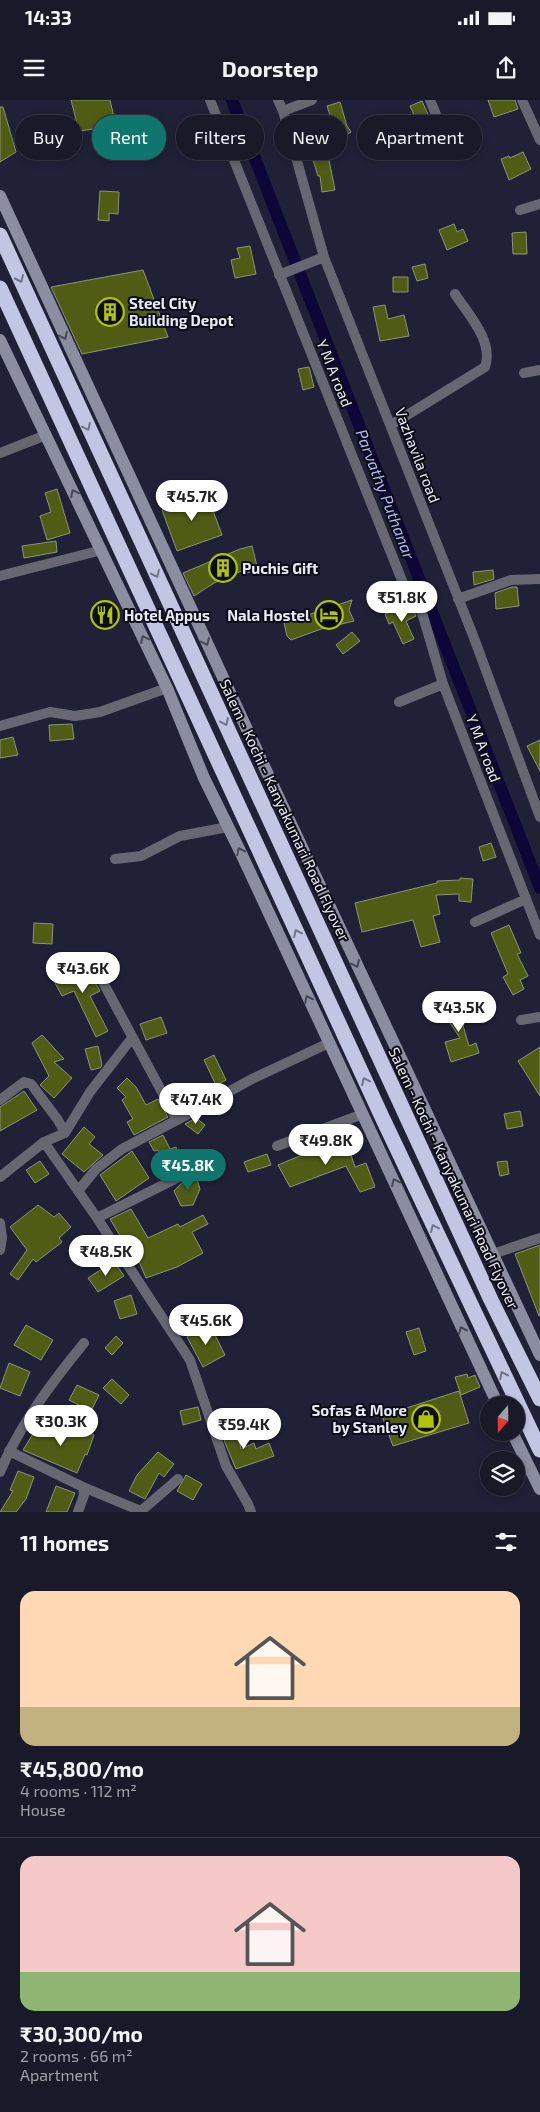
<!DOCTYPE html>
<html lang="en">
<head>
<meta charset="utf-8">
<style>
  :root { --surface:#181929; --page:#252635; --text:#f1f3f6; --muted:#9fa0a8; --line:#363846; --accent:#0f766e }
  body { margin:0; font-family:"Exo 2",sans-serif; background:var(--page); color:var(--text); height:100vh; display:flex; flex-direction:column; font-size:19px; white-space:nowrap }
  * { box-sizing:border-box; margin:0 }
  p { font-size:16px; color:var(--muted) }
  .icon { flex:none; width:28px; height:28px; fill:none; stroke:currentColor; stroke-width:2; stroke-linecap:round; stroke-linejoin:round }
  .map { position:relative; height:1412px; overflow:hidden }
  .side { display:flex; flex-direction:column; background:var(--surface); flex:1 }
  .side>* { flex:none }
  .hud { position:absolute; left:15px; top:15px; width:510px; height:45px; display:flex; gap:10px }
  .needle { width:32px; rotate:200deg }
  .fabs { position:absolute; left:480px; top:1296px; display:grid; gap:10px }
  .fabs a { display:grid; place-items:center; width:45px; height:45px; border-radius:50%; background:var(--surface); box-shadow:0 2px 8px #0003,0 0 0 1px var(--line); font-size:25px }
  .price { position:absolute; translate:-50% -42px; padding:0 11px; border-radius:18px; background:#fff; color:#222; font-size:16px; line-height:32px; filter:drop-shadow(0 1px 2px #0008) }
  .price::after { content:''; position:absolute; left:50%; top:30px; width:15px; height:11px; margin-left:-8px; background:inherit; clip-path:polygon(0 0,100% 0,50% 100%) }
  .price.active { background:var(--accent); color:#fff }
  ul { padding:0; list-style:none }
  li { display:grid; align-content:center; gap:10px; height:265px; padding:0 20px }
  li+li { border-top:1px solid var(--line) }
  li span { display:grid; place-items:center; height:155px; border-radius:15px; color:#555 }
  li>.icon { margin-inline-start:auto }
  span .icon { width:90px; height:90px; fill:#fffc; stroke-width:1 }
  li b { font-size:21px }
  h2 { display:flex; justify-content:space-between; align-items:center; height:60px; padding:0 20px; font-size:21px }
  .chip { padding:0 18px; border-radius:22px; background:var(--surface); box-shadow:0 2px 8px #0003,0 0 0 1px var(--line); font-size:18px; line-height:45px }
  .chip.active { background:var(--accent); color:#fff }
  .status { display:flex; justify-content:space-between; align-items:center; height:35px; padding:0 25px; background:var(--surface); direction:ltr }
  .status svg { height:14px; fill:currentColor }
  header { display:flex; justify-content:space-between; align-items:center; height:65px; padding:0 20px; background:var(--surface); font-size:22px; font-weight:700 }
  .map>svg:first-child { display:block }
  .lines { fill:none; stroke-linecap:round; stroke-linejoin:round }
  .canal { stroke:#0e0538; stroke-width:12 }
  .building { fill:#505b14; stroke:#8e9478 }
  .street { stroke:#666773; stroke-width:10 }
  .secondary { stroke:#8b8da0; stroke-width:12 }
  .highway { stroke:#c3c6e3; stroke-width:15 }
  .oneway { stroke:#707286 }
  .oneway2 { stroke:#454654 }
  .labels { text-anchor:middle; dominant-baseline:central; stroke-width:4; stroke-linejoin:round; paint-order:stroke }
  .poi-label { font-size:15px; font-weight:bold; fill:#e8e9f8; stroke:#0b0c15; text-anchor:start }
  .street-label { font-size:15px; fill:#e8e9f8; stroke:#0b0c15 }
  .water-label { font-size:16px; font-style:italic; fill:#b2b7fc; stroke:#0b0c15 }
</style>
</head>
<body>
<div class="status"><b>14:33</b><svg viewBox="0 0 49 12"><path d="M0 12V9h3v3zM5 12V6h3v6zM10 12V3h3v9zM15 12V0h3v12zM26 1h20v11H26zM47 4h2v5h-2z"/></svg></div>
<header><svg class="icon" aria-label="menu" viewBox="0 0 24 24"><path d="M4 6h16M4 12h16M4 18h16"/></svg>Doorstep<svg class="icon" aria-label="share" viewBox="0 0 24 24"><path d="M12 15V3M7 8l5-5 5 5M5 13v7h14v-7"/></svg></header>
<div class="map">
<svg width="540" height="1412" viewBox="0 0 540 1412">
  <rect width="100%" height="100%" fill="#202137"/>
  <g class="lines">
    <path class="canal" d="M232 0 540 788"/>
  </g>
  <path class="building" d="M71 0H110L116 26 79 31Z
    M488 0H515L518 9 494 17Z
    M422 1 438 37 426 42 410 6Z
    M340 2 347 26 351 32 343 37H339L334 28 327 6Z
    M0 7H3L16 52 0 62Z
    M523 52 531 69 509 80 501 59 509 56 510 58Z
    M328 55 335 90 322 92 320 76H318L313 60Z
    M100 91 119 92 118 114 109 113V121L98 120Z
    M454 124 457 132 463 129 468 141 447 150 439 130Z
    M526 132 527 154H513L512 133Z
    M250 146 256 174 235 178 231 160 240 158 237 148Z
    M425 164 428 178 417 181 412 167Z
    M143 170 168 237 82 254 51 187Z
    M393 177H408V192H393Z
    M385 205 388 219 404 215 409 236 380 241 373 207Z
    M309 267 314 287 303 290 298 269Z
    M57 389 70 433 47 440 40 416 51 412 45 393Z
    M207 394 222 435 177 451 162 410Z
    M56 441 57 452 24 458 22 446Z
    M252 446 258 470 247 473 246 469 214 483 194 496 183 473 240 449Z
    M493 470 494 479 474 485 473 472Z
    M512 487H517L519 506 496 509 495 493Z
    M352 500 349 510 354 521 321 529 291 540 287 536 284 523Z
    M411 506 416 516 406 521 414 539 403 544 393 522 389 524 385 514 398 509 399 512Z
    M352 532 360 541 343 554 336 545Z
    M72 624 74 639 50 641 49 625Z
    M13 637 18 655 0 658V640Z
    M540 640V671L527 646Z
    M491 743 496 757 483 761 479 747Z
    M460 778 473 779 471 802 459 801V794L436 795 440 814 433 816 440 842 421 847 413 820 362 832 355 803 437 783V781L460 780Z
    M34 823 53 824 52 844 33 843Z
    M509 825 521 853 517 854 528 876 520 880 524 889 513 895 503 877 508 874 491 833Z
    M84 863 100 891 90 896 108 931 96 937 74 891 62 896 53 879Z
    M460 899 471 916 462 922 469 946 476 943 479 953 451 962 445 942 460 938 442 911Z
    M161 917 167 933 146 940 140 924Z
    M42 935 64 959 54 962 72 978 54 998 40 985 49 976 32 943Z
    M98 946 102 965 100 968 91 970 85 949Z
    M540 947V996L518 961Z
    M214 955 226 980 216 985 204 960Z
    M127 978 136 987 146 1005 158 999 168 1017 134 1035 127 1022 133 1019 122 1000 126 997 117 988Z
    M24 991 37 1010 0 1031V1007Z
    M520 1011 523 1026 507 1029 504 1014Z
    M196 1018 205 1025 198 1034 185 1024Z
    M84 1027 95 1037 89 1044 103 1055 84 1072 62 1054Z
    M163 1035 170 1049 176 1047 181 1062 163 1068 158 1050 154 1051 149 1042Z
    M345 1037 355 1067 366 1063 375 1087 360 1092 346 1066 290 1087 278 1065Z
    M132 1051 149 1078 116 1101 100 1075Z
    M267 1054 271 1065 248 1072 244 1062Z
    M40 1061 49 1074 35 1083 26 1070Z
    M507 1061 509 1074 500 1076 497 1062Z
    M194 1070 200 1089 193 1105 181 1106 174 1091Z
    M38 1105 54 1117 59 1113 71 1127 59 1138 62 1142 36 1162 33 1159 18 1180 10 1174 27 1150 10 1127Z
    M131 1109 148 1138 178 1124 180 1127 203 1115 208 1124 192 1132 203 1153 177 1167 146 1178 130 1141 125 1144 110 1119Z
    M540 1145V1216H539L515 1154Z
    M114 1161 124 1176 98 1192 88 1178Z
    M131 1195 137 1214 120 1219 114 1201Z
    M26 1225 53 1240 41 1260 14 1245Z
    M210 1225 225 1255 203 1267 187 1237Z
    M419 1228 426 1251 414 1255 406 1232Z
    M116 1236 123 1243 112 1255 105 1248Z
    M9 1263 30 1272 20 1296 0 1288Z
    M467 1274 468 1278 475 1275 480 1287 461 1295 455 1277Z
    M112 1279 129 1295 121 1304 103 1288Z
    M77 1285 99 1295 91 1311 69 1300Z
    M459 1291 469 1323 393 1346 382 1316Z
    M198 1307 201 1320 183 1325 180 1311Z
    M39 1324 63 1338 67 1325 94 1335 87 1355 85 1354 77 1373 23 1350Z
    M236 1326 241 1349 254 1343 256 1349 269 1343 274 1356 236 1369 225 1343 223 1328Z
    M158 1352 174 1364 164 1377 159 1373 145 1399 129 1391 137 1375Z
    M18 1371 34 1377 26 1399 16 1412H0L13 1391 10 1390Z
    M186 1375 202 1384 193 1400 177 1391Z
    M56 1386 75 1393 67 1412H46Z"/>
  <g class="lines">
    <path class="street" d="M210 0 405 488 420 506 443 584 540 835
      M278 0 283 11 324 157 474 538 540 717
      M430 0 439 22
      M522 0 540 40
      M283 11 312 0
      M520 110 540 104
      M279 175 324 157
      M524 273 540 270
      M391 325 485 267C494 241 468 214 455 194
      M0 353 46 335
      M0 476 102 450
      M458 499 511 480 540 479
      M399 602 443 584
      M0 626 50 612 75 616 100 612 167 588
      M115 759 141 756 180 736 228 727
      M475 822 526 799
      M90 858 177 1020 254 978 329 943
      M521 920 540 917
      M0 1000 24 982 31 984 58 1020 65 1033 90 992 132 938
      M44 1042 65 1033
      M277 1046 363 1014
      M0 1077 44 1042 97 1118 190 1260 226 1366 248 1404 251 1412
      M78 1091 96 1069 122 1049 177 1020
      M97 1118 181 1076
      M0 1123 2 1138 0 1150
      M493 1154 540 1138
      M9 1351 83 1387 84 1395 78 1412
      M0 1372C19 1326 52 1282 84 1243
      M83 1387 141 1411 178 1379"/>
    <path class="secondary" d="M0 96 277 694 540 1255
      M0 240 167 588 204 678 240 751 498 1305
      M512 1332 540 1389"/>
    <path class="highway" d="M0 135 491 1200 540 1299
      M0 188 382 1017 540 1350"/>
  </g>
  <defs><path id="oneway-chevron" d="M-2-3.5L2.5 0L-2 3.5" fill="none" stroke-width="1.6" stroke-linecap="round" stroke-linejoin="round" transform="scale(1.25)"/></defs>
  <g class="oneway">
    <use href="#oneway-chevron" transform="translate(20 179) rotate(66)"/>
    <use href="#oneway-chevron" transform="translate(87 327) rotate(65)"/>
    <use href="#oneway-chevron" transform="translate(156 474) rotate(65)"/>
    <use href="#oneway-chevron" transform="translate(225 622) rotate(65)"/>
    <use href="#oneway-chevron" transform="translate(297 833) rotate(-115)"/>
    <use href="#oneway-chevron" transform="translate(365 981) rotate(-115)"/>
    <use href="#oneway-chevron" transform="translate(434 1128) rotate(-115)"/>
    <use href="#oneway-chevron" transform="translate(503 1275) rotate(-116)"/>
  </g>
  <g class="oneway2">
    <use href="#oneway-chevron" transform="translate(64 236) rotate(65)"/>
    <use href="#oneway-chevron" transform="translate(74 393) rotate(-116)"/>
    <use href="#oneway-chevron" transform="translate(144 539) rotate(-115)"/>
    <use href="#oneway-chevron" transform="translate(206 542) rotate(65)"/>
    <use href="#oneway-chevron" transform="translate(240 751) rotate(-115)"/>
    <use href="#oneway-chevron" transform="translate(356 864) rotate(65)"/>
    <use href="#oneway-chevron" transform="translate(308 899) rotate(-116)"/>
    <use href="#oneway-chevron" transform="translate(395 1082) rotate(-115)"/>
    <use href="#oneway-chevron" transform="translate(462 1230) rotate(-114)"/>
  </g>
  <defs>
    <symbol id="building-ring" viewBox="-11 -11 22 22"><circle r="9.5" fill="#0b0c15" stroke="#afc505" stroke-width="1.5"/><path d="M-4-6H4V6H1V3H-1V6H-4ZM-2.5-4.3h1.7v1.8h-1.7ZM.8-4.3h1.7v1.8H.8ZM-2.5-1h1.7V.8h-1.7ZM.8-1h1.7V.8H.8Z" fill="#afc505"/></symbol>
    <symbol id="restaurant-ring" viewBox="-11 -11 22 22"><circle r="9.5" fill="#0b0c15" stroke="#afc505" stroke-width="1.5"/><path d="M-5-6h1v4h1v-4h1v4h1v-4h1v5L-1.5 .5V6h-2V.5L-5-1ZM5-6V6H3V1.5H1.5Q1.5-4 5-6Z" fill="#afc505"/></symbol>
    <symbol id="hotel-ring" viewBox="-11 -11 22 22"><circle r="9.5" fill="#0b0c15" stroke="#afc505" stroke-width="1.5"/><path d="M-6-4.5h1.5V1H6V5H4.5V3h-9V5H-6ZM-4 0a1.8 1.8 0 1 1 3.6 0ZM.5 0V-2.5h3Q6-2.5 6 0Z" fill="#afc505"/></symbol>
    <symbol id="shop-ring" viewBox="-11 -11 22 22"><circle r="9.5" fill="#0b0c15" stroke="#afc505" stroke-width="1.5"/><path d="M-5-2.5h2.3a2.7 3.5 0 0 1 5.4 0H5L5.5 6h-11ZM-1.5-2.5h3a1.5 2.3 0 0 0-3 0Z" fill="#afc505"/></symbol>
  </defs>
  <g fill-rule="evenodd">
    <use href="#building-ring" x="94" y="196" width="32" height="32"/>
    <use href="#building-ring" x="207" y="452" width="32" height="32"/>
    <use href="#restaurant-ring" x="89" y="499" width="32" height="32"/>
    <use href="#hotel-ring" x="313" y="499" width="32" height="32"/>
    <use href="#shop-ring" x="410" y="1303" width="32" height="32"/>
  </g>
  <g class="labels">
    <g class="poi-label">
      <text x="129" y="203">Steel City<tspan x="129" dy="17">Building Depot</tspan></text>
      <text x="242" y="468">Puchis Gift</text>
      <text x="124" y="515">Hotel Appus</text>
      <text x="310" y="515" text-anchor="end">Nala Hostel</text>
      <text x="407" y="1310" text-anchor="end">Sofas &amp; More<tspan x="407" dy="17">by Stanley</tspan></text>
    </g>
    <g class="street-label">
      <text transform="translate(335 273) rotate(68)">Y M A road</text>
      <text transform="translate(418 355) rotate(69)">Vazhavila road</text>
      <text transform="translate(484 648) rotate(69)">Y M A road</text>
      <text transform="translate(285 710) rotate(65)">Salem - Kochi - Kanyakumari Road Flyover</text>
      <text transform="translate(454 1078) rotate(65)">Salem - Kochi - Kanyakumari Road Flyover</text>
    </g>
    <g class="water-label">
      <text transform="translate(386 394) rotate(69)">Parvathy Puthanar</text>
    </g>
  </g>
</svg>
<div class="fabs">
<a><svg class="needle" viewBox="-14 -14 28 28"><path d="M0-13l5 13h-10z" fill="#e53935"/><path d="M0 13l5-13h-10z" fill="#9fa0a8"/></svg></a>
<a><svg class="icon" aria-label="layers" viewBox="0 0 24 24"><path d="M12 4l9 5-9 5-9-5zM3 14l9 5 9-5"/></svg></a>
</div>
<b class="price" style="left:192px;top:422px">₹45.7K</b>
<b class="price" style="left:402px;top:523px">₹51.8K</b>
<b class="price" style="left:83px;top:894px">₹43.6K</b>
<b class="price" style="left:459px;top:933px">₹43.5K</b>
<b class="price" style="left:196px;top:1025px">₹47.4K</b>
<b class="price" style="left:326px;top:1066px">₹49.8K</b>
<b class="price active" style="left:188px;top:1091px">₹45.8K</b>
<b class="price" style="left:106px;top:1177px">₹48.5K</b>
<b class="price" style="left:206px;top:1246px">₹45.6K</b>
<b class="price" style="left:61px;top:1347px">₹30.3K</b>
<b class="price" style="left:244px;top:1350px">₹59.4K</b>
<div class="hud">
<a class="chip">Buy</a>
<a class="chip active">Rent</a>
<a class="chip">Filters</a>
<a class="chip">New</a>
<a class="chip">Apartment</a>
</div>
</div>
<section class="side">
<h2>11 homes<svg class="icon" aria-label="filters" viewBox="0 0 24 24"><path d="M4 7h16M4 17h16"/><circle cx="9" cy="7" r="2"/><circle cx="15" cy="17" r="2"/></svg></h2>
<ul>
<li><span style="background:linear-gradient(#ffd9b3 75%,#c2b280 0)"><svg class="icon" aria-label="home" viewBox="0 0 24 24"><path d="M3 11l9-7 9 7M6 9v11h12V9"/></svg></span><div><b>₹45,800/mo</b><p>4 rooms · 112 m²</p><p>House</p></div></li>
<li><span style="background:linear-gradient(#f6c9c9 75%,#8fb573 0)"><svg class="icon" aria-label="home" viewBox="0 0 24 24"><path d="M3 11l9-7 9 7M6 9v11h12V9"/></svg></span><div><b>₹30,300/mo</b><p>2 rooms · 66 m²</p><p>Apartment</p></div></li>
</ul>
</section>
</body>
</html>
